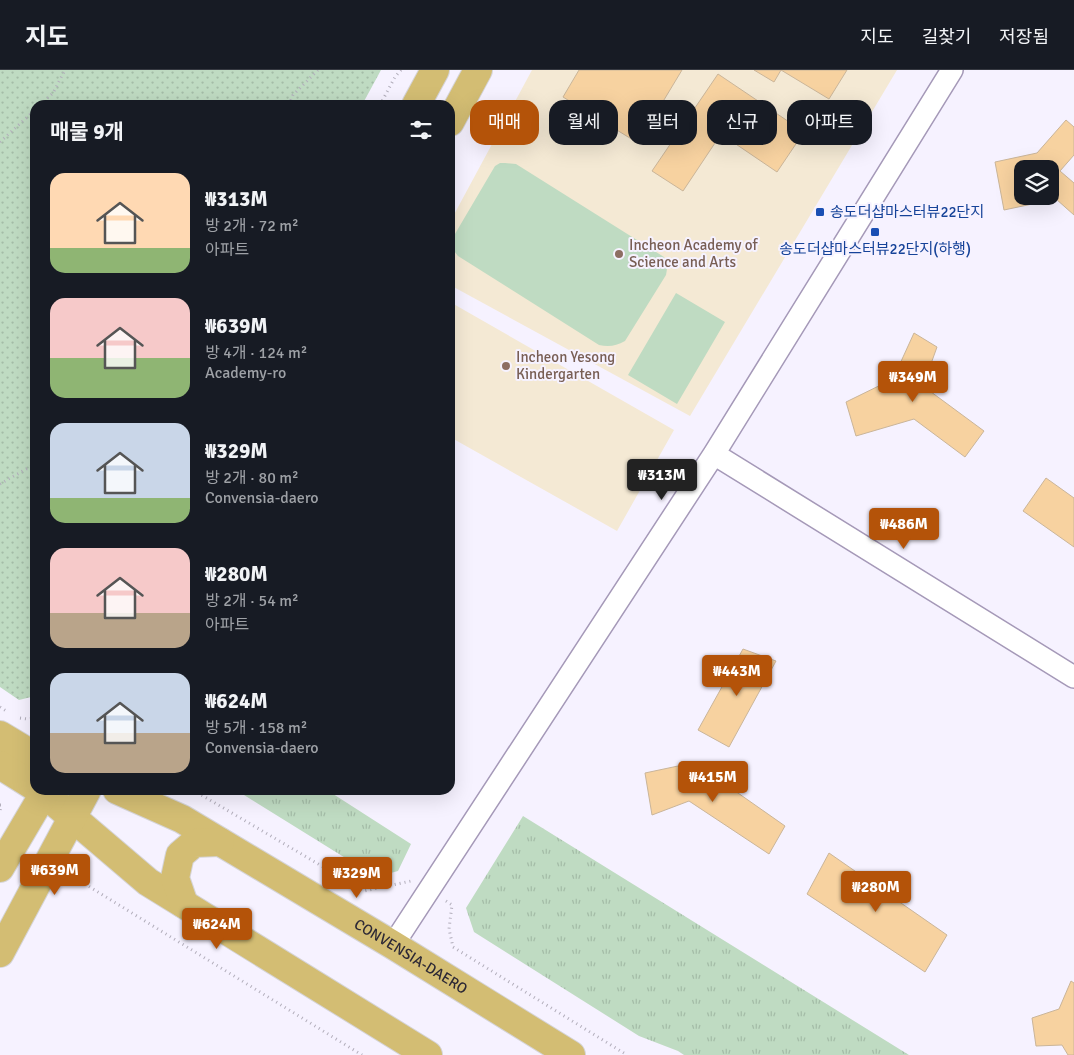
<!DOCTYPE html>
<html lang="ko">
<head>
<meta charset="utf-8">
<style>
  :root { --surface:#171b24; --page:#242831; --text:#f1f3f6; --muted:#9ea1a6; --line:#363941; --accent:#b45309 }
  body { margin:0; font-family:Signika,"Noto Sans KR",sans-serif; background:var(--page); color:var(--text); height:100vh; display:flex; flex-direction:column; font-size:19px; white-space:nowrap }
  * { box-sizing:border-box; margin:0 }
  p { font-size:16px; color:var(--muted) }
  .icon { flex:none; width:28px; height:28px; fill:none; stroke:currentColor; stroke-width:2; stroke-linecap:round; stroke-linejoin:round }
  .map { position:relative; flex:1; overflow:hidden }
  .details { position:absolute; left:30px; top:30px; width:425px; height:695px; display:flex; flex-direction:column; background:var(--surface); border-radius:15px; box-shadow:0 5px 20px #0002 }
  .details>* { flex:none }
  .hud { position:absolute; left:470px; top:30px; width:475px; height:45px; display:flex; gap:10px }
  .controls { position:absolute; left:1014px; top:90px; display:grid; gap:10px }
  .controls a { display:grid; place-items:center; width:45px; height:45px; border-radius:10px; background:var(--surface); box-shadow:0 5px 20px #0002; font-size:25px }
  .price { position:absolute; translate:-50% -42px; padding:0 11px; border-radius:5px; background:var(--accent); color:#fff; font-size:16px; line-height:32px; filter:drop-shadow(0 1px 2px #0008) }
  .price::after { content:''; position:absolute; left:50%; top:30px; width:15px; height:11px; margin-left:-8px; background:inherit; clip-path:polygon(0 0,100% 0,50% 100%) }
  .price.current { background:#222; color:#fff }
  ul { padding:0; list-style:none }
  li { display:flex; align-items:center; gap:15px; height:125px; padding:0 20px }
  li span { display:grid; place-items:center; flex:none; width:140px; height:100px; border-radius:15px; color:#555 }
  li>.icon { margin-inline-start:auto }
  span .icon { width:60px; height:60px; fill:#fffc; stroke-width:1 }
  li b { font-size:21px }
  h2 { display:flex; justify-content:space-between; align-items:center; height:60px; padding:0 20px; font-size:21px }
  .pill { padding:0 18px; border-radius:15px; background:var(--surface); box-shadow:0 5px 20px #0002; font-size:18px; line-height:45px }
  .pill.current { background:var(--accent); color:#fff }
  header { display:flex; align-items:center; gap:30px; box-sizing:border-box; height:70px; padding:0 25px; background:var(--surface); border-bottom:1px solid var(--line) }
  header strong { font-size:24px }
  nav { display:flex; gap:28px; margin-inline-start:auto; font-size:18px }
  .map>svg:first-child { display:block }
  .education { fill:#f4e9d4 }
  .grass { fill:url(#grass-dots) }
  .park { fill:url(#park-tufts) }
  .pitch { fill:#bfdbc2 }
  .building { fill:#f7d2a0; stroke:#cab599; fill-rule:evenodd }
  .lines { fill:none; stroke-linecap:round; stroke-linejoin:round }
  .minor-casing { stroke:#a599b8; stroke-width:24 }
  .major-casing { stroke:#d5d4d7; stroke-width:30 }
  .path { stroke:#b2aebb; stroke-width:3; stroke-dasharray:1 4; stroke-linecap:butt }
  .minor { stroke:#fff; stroke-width:21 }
  .major { stroke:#d3bd73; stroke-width:28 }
  .transit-dot { fill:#1a4fb4; stroke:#f6f2ff; stroke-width:2 }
  .education-dot { fill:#8d6e63; stroke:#f6f2ff; stroke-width:2 }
  .labels { text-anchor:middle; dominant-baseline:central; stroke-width:4; stroke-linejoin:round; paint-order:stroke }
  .transit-label { font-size:15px; fill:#164399; stroke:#f6f2ff; text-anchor:start }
  .education-label { font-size:15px; fill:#785e54; stroke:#f6f2ff; text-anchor:start }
  .street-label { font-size:15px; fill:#2d2935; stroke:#f6f2ff }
</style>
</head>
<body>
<header>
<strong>지도</strong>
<nav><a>지도</a><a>길찾기</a><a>저장됨</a></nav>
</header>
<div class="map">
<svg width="1074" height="985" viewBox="0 0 1074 985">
  <defs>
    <pattern id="grass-dots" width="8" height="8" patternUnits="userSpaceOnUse" patternTransform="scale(1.25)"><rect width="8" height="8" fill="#bfdbc2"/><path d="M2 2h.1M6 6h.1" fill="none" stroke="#a4bca7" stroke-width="1.8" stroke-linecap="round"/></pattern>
    <pattern id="park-tufts" width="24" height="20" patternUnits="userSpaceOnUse" patternTransform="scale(1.25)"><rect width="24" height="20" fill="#bfdbc2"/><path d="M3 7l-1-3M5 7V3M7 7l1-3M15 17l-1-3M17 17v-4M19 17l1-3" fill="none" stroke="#a4bca7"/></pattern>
  </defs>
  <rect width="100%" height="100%" fill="#f6f2ff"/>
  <path class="education" d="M532 0H897L690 346 450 215V152Z
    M450 232 674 360 617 461 450 367Z"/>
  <path class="grass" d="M0 0H381L362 35H35V626L19 630 0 617Z"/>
  <path class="park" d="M236 720H331L330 722 411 774 398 801 376 807Z
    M523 746 909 985H684L678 981 639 966 474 862 466 838Z"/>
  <path class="pitch" d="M500 93H505L516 94 664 187 667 199 666 205 625 271C616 276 609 277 599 275L458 186C453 180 451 176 452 169L495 96Z
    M676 223 725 252 677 334 628 305Z"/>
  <path class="building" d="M579 0H682L638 73 563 27Z
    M754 0H847L829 29 781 0 774 12Z
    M718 4 804 62 777 102 721 64 683 121 652 101Z
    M1066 50 1074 57V85L1060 101 1074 113V145L1056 129 1004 140 995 92 1037 83ZM1022 99H1050V126H1022Z
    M914 263 937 277 923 316 984 361 965 387 914 349 856 366 846 332 893 309Z
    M1046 408 1074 428V477L1023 441Z
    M743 579 776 591 729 677 698 660Z
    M678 696 708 702 785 756 769 784 689 731 652 745 645 703Z
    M829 783 947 865 925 902 807 824Z
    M1071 911 1074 913V985H1068L1062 975 1036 976 1032 948 1059 939Z"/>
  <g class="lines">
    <defs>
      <path id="minor" d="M714 384 1074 607
        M393 875 714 384 952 0"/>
      <g id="major">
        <path d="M416 35 435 0"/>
        <path d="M450 52 478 0"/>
        <path d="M0 665 35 686"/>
        <path d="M0 695 35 717"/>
        <path d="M40 720 148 812 428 985"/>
        <path id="s1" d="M117 720 182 749 393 875 571 985"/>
        <path d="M0 798 46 720"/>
        <path d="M184 834 175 808 180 785 194 773 220 772"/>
        <path d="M0 883 87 720"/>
      </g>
    </defs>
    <use href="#minor" class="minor-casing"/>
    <use href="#major" class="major-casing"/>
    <path class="path" d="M40 35 53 23 65 0
      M289 35 293 25 318 0
      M380 35 395 7 401 0
      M0 72 35 40
      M0 414 35 394
      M0 637 8 642
      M20 648 27 649 35 648
      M193 720 364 821 411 811
      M0 735H1L0 741
      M72 806 362 985
      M446 831 452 835 449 859 453 877 627 985"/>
    <use href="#minor" class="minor"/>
    <use href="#major" class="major"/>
  </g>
  <g class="transit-dot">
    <rect x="815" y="137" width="10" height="10" rx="2.5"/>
    <rect x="870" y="157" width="10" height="10" rx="2.5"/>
  </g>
  <g class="education-dot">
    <circle cx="619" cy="184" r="5"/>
    <circle cx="506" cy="296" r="5"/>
  </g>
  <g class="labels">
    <g class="transit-label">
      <text x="830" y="142">송도더샵마스터뷰22단지</text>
      <text x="875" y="179" text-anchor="middle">송도더샵마스터뷰22단지(하행)</text>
    </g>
    <g class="education-label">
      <text x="629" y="175">Incheon Academy of<tspan x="629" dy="17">Science and Arts</tspan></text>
      <text x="516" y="287">Incheon Yesong<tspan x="516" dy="17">Kindergarten</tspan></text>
    </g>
    <g class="street-label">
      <text stroke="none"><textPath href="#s1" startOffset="338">CONVENSIA-DAERO</textPath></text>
    </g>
  </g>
</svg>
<div class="controls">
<a><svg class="icon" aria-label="layers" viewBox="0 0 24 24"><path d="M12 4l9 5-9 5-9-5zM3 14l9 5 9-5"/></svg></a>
</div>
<b class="price" style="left:913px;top:333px">₩349M</b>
<b class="price current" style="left:662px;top:431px">₩313M</b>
<b class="price" style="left:904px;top:480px">₩486M</b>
<b class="price" style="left:737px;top:627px">₩443M</b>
<b class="price" style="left:713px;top:733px">₩415M</b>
<b class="price" style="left:55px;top:826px">₩639M</b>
<b class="price" style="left:357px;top:829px">₩329M</b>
<b class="price" style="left:876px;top:843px">₩280M</b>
<b class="price" style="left:217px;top:880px">₩624M</b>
<div class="hud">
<a class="pill current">매매</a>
<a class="pill">월세</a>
<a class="pill">필터</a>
<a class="pill">신규</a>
<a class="pill">아파트</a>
</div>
<section class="details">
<h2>매물 9개<svg class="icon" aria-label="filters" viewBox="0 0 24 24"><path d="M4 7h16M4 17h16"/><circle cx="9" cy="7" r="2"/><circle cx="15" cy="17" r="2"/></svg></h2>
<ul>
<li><span style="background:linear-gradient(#ffd9b3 75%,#8fb573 0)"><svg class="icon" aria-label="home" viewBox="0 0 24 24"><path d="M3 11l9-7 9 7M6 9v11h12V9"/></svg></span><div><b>₩313M</b><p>방 2개 · 72 m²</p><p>아파트</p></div></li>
<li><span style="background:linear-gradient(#f6c9c9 60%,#8fb573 0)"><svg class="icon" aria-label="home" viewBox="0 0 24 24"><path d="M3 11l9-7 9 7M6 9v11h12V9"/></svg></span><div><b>₩639M</b><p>방 4개 · 124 m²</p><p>Academy-ro</p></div></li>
<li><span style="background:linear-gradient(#c9d6e8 75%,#8fb573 0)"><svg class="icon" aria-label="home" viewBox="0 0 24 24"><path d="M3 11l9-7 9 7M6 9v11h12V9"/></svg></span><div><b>₩329M</b><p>방 2개 · 80 m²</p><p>Convensia-daero</p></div></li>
<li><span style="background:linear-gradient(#f6c9c9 65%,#b9a48a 0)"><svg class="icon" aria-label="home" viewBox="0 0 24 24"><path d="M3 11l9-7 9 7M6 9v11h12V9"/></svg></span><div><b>₩280M</b><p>방 2개 · 54 m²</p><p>아파트</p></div></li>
<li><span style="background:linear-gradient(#c9d6e8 60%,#b9a48a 0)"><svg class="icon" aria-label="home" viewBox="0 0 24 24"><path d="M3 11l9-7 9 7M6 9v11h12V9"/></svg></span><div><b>₩624M</b><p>방 5개 · 158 m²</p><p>Convensia-daero</p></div></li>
</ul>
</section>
</div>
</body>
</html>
